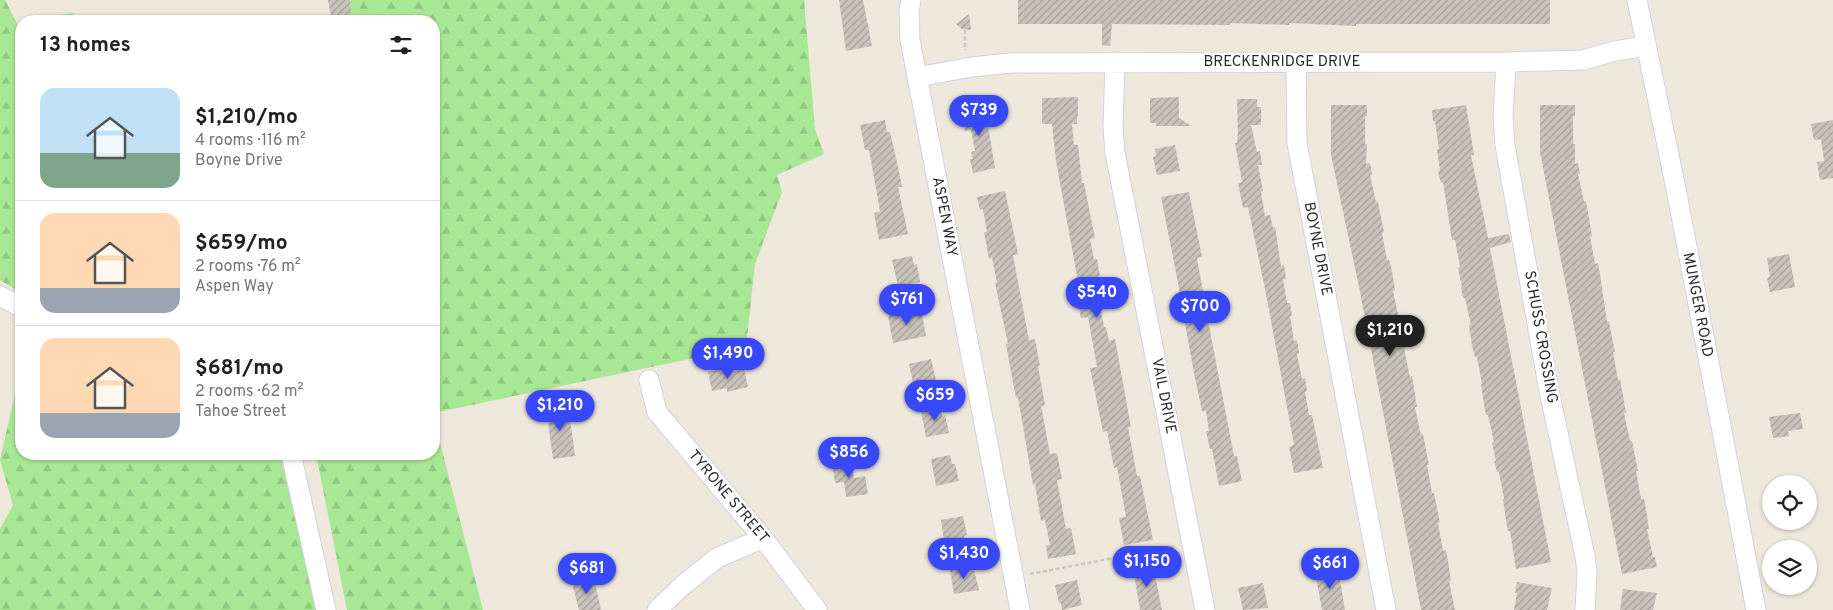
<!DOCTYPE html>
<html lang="en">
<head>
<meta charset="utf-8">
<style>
  :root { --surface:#fff; --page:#f2f2f2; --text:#202124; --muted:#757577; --line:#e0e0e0; --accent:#3748ff }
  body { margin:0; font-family:Overpass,sans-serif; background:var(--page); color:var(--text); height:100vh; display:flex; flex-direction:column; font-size:19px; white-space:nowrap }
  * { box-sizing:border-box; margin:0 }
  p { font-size:16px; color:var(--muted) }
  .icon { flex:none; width:28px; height:28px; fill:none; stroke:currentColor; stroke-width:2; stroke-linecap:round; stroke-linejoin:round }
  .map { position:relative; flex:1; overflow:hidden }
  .details { position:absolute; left:15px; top:15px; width:425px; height:445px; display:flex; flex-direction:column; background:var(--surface); border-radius:20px; box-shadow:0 1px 4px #0004 }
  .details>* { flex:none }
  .controls { position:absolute; left:1762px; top:475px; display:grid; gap:10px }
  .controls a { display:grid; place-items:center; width:55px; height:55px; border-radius:50%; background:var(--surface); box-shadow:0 1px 4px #0004; font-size:25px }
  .price { position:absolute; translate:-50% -42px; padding:0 11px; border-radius:18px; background:var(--accent); color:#fff; font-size:16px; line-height:32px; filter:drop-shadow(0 1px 2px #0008) }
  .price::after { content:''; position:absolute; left:50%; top:30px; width:15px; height:11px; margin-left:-8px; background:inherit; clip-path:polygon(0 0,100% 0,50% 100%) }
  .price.active { background:#222; color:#fff }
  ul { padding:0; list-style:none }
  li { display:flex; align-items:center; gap:15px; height:125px; padding:0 25px }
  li+li { border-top:1px solid var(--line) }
  li span { display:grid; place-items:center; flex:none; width:140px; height:100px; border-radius:15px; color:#555 }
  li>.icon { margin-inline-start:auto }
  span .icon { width:60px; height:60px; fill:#fffc; stroke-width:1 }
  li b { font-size:21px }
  h2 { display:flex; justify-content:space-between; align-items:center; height:60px; padding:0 25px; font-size:21px }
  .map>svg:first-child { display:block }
  .forest { fill:url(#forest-firs) }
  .building { fill:url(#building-hatch) }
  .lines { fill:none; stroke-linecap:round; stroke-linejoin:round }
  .minor-casing { stroke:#d0d2e4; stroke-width:21 }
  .path { stroke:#c8c8c8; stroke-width:2.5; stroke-dasharray:4 2.5; stroke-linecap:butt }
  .minor { stroke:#fff; stroke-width:19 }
  .labels { text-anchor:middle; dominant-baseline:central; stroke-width:5; stroke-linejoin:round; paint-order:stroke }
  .street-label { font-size:15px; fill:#2a2a2a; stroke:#fff }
</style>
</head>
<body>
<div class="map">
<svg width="1833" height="610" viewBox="0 0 1833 610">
  <defs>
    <pattern id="forest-firs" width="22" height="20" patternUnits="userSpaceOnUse" patternTransform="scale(1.25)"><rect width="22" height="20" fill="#a8e894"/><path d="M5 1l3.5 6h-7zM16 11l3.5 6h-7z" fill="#91c780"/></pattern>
    <pattern id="building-hatch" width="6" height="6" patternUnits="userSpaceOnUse" patternTransform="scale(1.25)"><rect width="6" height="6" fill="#c9c4bb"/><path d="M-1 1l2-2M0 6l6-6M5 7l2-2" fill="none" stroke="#a39f98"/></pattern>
  </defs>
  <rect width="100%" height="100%" fill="#eee7db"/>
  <path class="forest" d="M0 0H5L21 31V293L0 280Z
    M351 0H804L815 129 824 154 777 175 782 192 755 264 746 347 434 413V21H341Z
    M73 13 78 21H27V19Z
    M21 367V454H285L319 610H0V529L13 505 0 460Z
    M434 419 483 610H347L316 454H434Z"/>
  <path class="building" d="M328 0H350L351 14 331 17Z
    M839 0H863L872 46 846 51Z
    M1018 0H1550V24H1356V26L1289 23V25L1230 23V25L1112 24 1110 46 1102 45V24H1018Z
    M969 14 971 30 962 29 956 24Z
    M1078 97V116H1077V124H1072L1074 145H1078L1082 183H1084L1095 238 1090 239 1094 259H1097L1100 276 1095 277 1104 327H1106L1109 341 1115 339 1131 427H1128L1137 476H1140L1153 540 1124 545 1119 518 1126 517 1117 467 1114 468 1107 431 1103 432 1090 368 1097 367 1088 317 1081 318 1076 293 1080 292 1056 161 1052 124H1042V98Z
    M1179 97V118L1191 126H1156V123H1150V98Z
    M1237 99H1257V107H1261V125H1251L1257 152 1260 151 1262 165H1258L1263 191 1261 192 1265 216 1270 215 1273 228 1275 227 1281 266 1284 265 1286 279H1283L1287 303H1290L1292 316H1290L1294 341 1297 340 1299 353 1297 354 1302 379 1305 378 1307 391 1305 392 1309 415H1312L1323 468 1294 473 1289 447 1294 445 1266 294 1248 207 1243 208 1238 183 1242 182 1235 143H1237L1238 133Z
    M984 102 995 168 973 173 970 159H973L971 152 975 151 971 130 965 131 961 106Z
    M1331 105H1367V116H1365V144H1367L1366 164 1370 163 1372 174 1370 175 1376 202H1378L1380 213 1384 232 1382 233 1387 260H1389L1392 271 1395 290 1393 291 1399 319 1401 318 1406 348 1404 349 1410 377 1412 376 1417 407H1415L1421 435 1423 434 1429 465H1427L1432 493H1434L1436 503 1440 522 1438 523 1443 551 1446 550 1448 561 1451 581H1449L1455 610H1421L1359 287 1331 155Z
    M1466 105 1474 155H1471L1488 238 1509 234 1511 242 1490 248 1551 562 1516 569 1510 531H1508L1506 520 1503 500 1504 499 1499 472H1497L1494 461H1496L1492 443 1494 442 1488 415H1486L1484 404 1481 384H1482L1477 357H1475L1472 346 1469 325H1471L1465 298H1463L1461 287H1462L1458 268 1460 267 1455 240H1452L1443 182 1441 183 1438 172 1440 171 1437 149H1439L1435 121H1433L1432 110Z
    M1540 105H1575V116H1573V144H1575V164L1578 163 1580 174H1578L1584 202 1586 201 1592 236H1590L1595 264 1598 263 1600 274 1607 322 1609 321 1611 332 1615 352H1613L1618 380 1620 379 1622 390 1626 413H1624L1630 441H1632L1638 471H1636L1641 499H1644L1646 509 1649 529H1647L1653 557H1655L1657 567 1622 574 1540 152Z
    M885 120 887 132H890L897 162 902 187H898L908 234 879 240 874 213 880 211 869 150H865L860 125Z
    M1833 120V178L1820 180 1817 162 1824 161 1821 139 1814 140 1811 124Z
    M1175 145 1180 171 1157 175 1153 157 1156 156 1155 149Z
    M1005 191 1018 254 1013 255 1029 340 1035 339 1040 366H1038L1045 405 1041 406 1050 454 1057 453 1062 479 1057 480 1066 529 1071 528 1076 554 1048 559 1046 546 1050 545 1045 520 1041 521 1035 484 1033 485 1020 409 1018 398H1016L1013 383 1006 344H1008L995 283 997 282 992 258 989 259 984 232H987L983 209 980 210 977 197Z
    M1189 192 1202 257 1197 258 1210 331 1234 456H1237L1242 481 1219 486 1212 449H1210L1206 431H1209L1206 411H1202L1194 373 1184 318 1187 317 1184 297 1181 298 1161 197Z
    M1789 254 1795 287 1770 292 1767 278 1770 277 1767 258Z
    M912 256 914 265 917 264 920 282 898 286 892 260Z
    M921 309 926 336 893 343 888 316Z
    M931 359 937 384 914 388 909 364Z
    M723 369 724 373 744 369 748 387 727 392V388L712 391 708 372Z
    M568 404 575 456 553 459 546 407Z
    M941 407 942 416 945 415 949 433 926 437 921 411Z
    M1800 413 1803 429 1788 431 1789 436 1773 438 1769 417Z
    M950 455 952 464H955L959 481 936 486 931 459Z
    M851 459 854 478 865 476 868 494 846 497 844 482 835 483 832 462Z
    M963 516 967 535 964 536 965 542 945 546 941 520Z
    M1153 565 1162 610H1140L1133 568Z
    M973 566 979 590 954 594 950 570Z
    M1335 568 1337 580H1340L1345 610H1322L1315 572Z
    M594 578 601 610H579L572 583Z
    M1077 580 1082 605 1062 610 1061 603H1059L1055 585Z
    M1517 582 1552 588 1547 610H1514L1517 593H1515Z
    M1263 583 1268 608 1243 610 1238 588Z
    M1623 589 1657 593 1653 610H1620Z"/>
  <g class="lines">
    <defs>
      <path id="minor" d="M911 0 909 12 910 40 1020 610
        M1637 0 1677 194 1756 610
        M1115 62 1113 127 1115 153 1205 610
        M1506 62 1503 117 1505 145 1550 396 1585 556 1587 572 1585 610
        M1296 63 1297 143 1386 610
        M917 77 972 67 1010 63 1506 62 1583 60 1615 51 1646 46
        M0 296 21 307
        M649 380 657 412 763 538 817 610
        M291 454 326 610
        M657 610 682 586 717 558 763 538"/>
    </defs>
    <use href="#minor" class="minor-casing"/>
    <path class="path" d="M965 30V50
      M1030 574 1176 546"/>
    <use href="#minor" class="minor"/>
  </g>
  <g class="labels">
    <g class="street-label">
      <text x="1282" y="62">BRECKENRIDGE DRIVE</text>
      <text transform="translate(944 217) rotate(79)">ASPEN WAY</text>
      <text transform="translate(1317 249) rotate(79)">BOYNE DRIVE</text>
      <text transform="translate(1697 305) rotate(79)">MUNGER ROAD</text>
      <text transform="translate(1540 337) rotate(80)">SCHUSS CROSSING</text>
      <text transform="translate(1163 396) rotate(79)">VAIL DRIVE</text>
      <text transform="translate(728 497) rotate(50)">TYRONE STREET</text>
    </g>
  </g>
</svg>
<div class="controls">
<a><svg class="icon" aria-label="locate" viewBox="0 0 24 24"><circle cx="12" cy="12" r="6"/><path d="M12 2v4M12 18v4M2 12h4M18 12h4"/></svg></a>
<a><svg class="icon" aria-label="layers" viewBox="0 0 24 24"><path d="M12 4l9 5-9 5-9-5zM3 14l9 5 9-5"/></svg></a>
</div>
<b class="price" style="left:979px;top:137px">$739</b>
<b class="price" style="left:1097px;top:319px">$540</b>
<b class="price" style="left:907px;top:326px">$761</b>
<b class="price" style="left:1200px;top:333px">$700</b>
<b class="price active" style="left:1390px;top:357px">$1,210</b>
<b class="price" style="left:728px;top:380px">$1,490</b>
<b class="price" style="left:935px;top:422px">$659</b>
<b class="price" style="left:560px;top:432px">$1,210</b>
<b class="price" style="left:849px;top:479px">$856</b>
<b class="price" style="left:964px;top:580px">$1,430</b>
<b class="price" style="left:1147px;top:588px">$1,150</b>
<b class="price" style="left:1330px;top:590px">$661</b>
<b class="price" style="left:587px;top:595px">$681</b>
<section class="details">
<h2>13 homes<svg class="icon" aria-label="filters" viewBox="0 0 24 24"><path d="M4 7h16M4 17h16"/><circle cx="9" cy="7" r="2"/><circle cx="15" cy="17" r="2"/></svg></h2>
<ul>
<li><span style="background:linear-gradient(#bfe0f5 65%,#7fa58c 0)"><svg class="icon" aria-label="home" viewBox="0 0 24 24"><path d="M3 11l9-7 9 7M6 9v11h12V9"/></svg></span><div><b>$1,210/mo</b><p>4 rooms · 116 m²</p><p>Boyne Drive</p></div></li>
<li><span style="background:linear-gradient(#ffd9b3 75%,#9aa5b1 0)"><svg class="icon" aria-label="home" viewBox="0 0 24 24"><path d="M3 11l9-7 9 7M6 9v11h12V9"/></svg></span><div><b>$659/mo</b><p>2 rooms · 76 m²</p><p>Aspen Way</p></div></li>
<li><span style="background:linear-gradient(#ffd9b3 75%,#9aa5b1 0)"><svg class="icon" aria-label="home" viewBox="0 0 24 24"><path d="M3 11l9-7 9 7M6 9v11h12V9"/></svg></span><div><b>$681/mo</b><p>2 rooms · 62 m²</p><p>Tahoe Street</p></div></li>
</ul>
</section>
</div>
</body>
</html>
